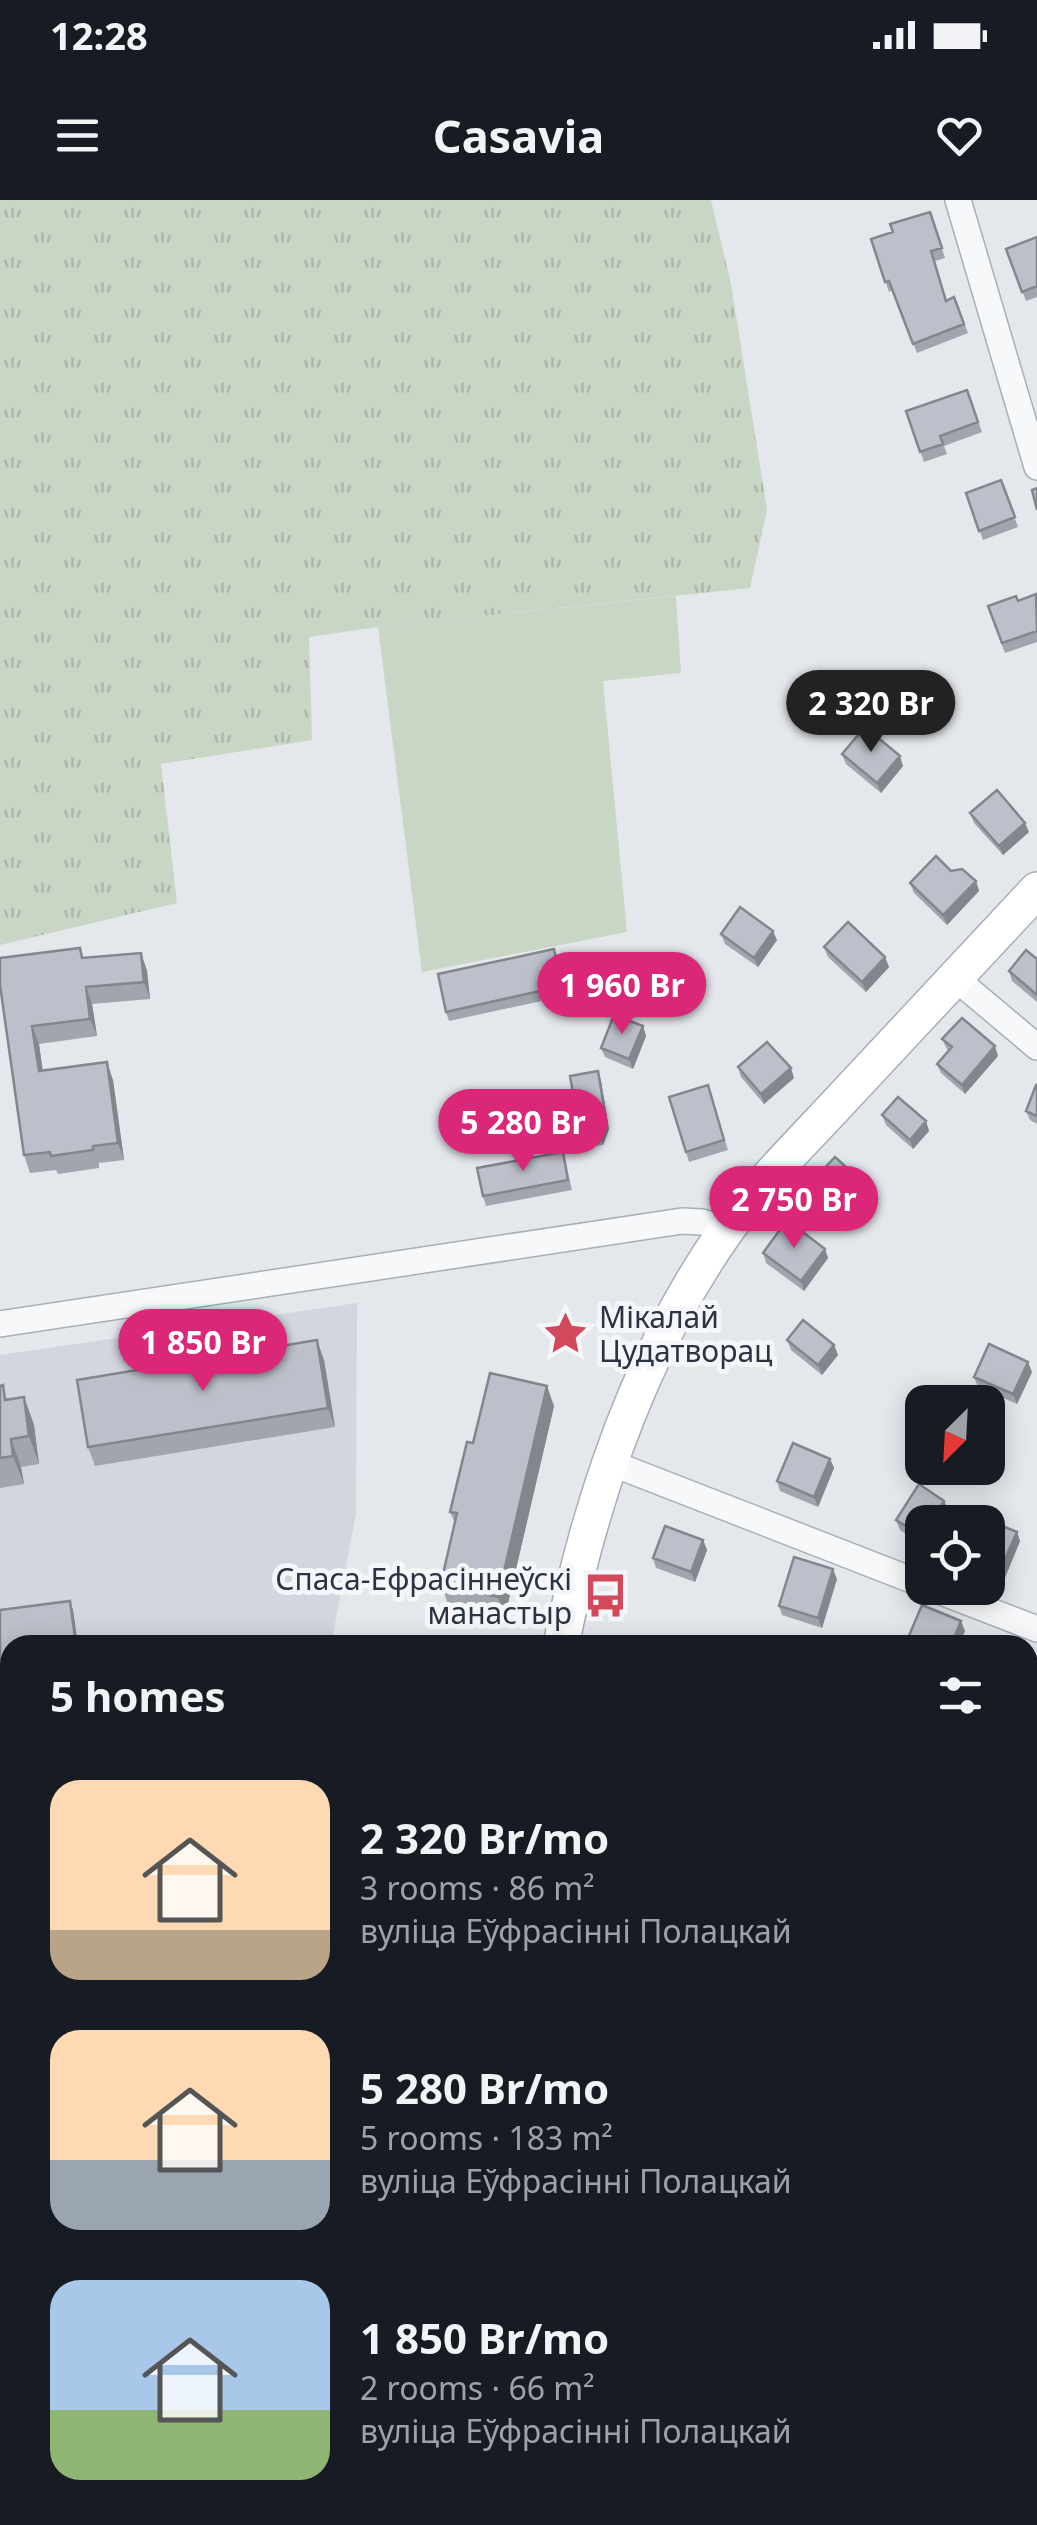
<!DOCTYPE html>
<html lang="en">
<head>
<meta charset="utf-8">
<style>
  :root { --surface:#171b24; --page:#242831; --text:#f1f3f6; --muted:#9ea1a6; --accent:#db2777 }
  body { margin:0; font-family:"Noto Sans",sans-serif; background:var(--page); color:var(--text); height:100vh; display:flex; flex-direction:column; font-size:38px; white-space:nowrap }
  * { box-sizing:border-box; margin:0 }
  p { font-size:32px; color:var(--muted) }
  .icon { flex:none; width:55px; height:55px; fill:none; stroke:currentColor; stroke-width:2; stroke-linecap:round; stroke-linejoin:round }
  .map { position:relative; flex:1; overflow:hidden }
  .drawer { position:absolute; left:0px; top:1435px; width:1038px; height:890px; display:flex; flex-direction:column; background:var(--surface); border-radius:30px 30px 0 0; box-shadow:0 5px 25px #0003 }
  .drawer>* { flex:none }
  .needle { width:65px; rotate:204deg }
  .fabs { position:absolute; left:905px; top:1185px; display:grid; gap:20px }
  .fabs a { display:grid; place-items:center; width:100px; height:100px; border-radius:20px; background:var(--surface); box-shadow:0 5px 25px #0003; font-size:50px }
  .price { position:absolute; translate:-50% -85px; padding:0 22px; border-radius:35px; background:var(--accent); color:#fff; font-size:32px; line-height:65px; filter:drop-shadow(0 2px 5px #0008) }
  .price::after { content:''; position:absolute; left:50%; top:60px; width:30px; height:22px; margin-left:-15px; background:inherit; clip-path:polygon(0 0,100% 0,50% 100%) }
  .price.on { background:#222; color:#fff }
  ul { padding:0; list-style:none }
  li { display:flex; align-items:center; gap:30px; height:250px; padding:0 50px }
  li span { display:grid; place-items:center; flex:none; width:280px; height:200px; border-radius:30px; color:#555 }
  li>.icon { margin-inline-start:auto }
  span .icon { width:120px; height:120px; fill:#fffc; stroke-width:1 }
  li b { font-size:42px }
  h2 { display:flex; justify-content:space-between; align-items:center; height:120px; padding:0 50px; font-size:42px }
  .status { display:flex; justify-content:space-between; align-items:center; height:70px; padding:0 50px; background:var(--surface); direction:ltr }
  .status svg { height:28px; fill:currentColor }
  header { display:flex; justify-content:space-between; align-items:center; height:130px; padding:0 50px; background:var(--surface); font-size:45px; font-weight:700 }
  .map>svg:first-child { display:block }
  .built { fill:#d2d6de }
  .grass { fill:url(#grass-tufts) }
  .forest { fill:url(#forest-firs) }
  .garden { fill:#c9d6c5 }
  .lines { fill:none; stroke-linecap:round; stroke-linejoin:round }
  .street-casing { stroke:#a9aeb7; stroke-width:28 }
  .secondary-casing { stroke:#a9aeb7; stroke-width:38 }
  .street { stroke:#f7f8fa; stroke-width:25 }
  .secondary { stroke:#fff; stroke-width:35 }
  .wall { fill:#a1a5ae }
  .shaded-wall { fill:#83868d }
  .building { fill:#bbc0ca; stroke:#83868d; stroke-width:2.5 }
  .labels { text-anchor:middle; dominant-baseline:central; stroke-width:10; stroke-linejoin:round; paint-order:stroke }
  .poi-label { font-size:30px; fill:#2b3445; stroke:#f4f6f9; text-anchor:start }
</style>
</head>
<body>
<div class="status"><b>12:28</b><svg viewBox="0 0 49 12"><path d="M0 12V9h3v3zM5 12V6h3v6zM10 12V3h3v9zM15 12V0h3v12zM26 1h20v11H26zM47 4h2v5h-2z"/></svg></div>
<header><svg class="icon" aria-label="menu" viewBox="0 0 24 24"><path d="M4 6h16M4 12h16M4 18h16"/></svg>Casavia<svg class="icon" aria-label="heart" viewBox="0 0 24 24"><path d="M12 20l-8-8c-3-5 5-10 8-4 3-6 11-1 8 4z"/></svg></header>
<div class="map">
<svg width="1037" height="2325" viewBox="0 0 1037 2325">
  <defs>
    <pattern id="grass-tufts" width="24" height="20" patternUnits="userSpaceOnUse" patternTransform="scale(2.5)"><rect width="24" height="20" fill="#c9d6c5"/><path d="M3 7l-1-3M5 7V3M7 7l1-3M15 17l-1-3M17 17v-4M19 17l1-3" fill="none" stroke="#adb8ab"/></pattern>
    <pattern id="forest-firs" width="22" height="20" patternUnits="userSpaceOnUse" patternTransform="scale(2.5)"><rect width="22" height="20" fill="#c9d6c5"/><path d="M5 1l3.5 6h-7zM16 11l3.5 6h-7z" fill="#adb8ab"/></pattern>
  </defs>
  <rect width="100%" height="100%" fill="#e4e7ec"/>
  <path class="built" d="M357 1103 356 1314 331 1445H10V2076L0 2070V1155Z"/>
  <path class="grass" d="M0 0H711L731 84 767 310 750 388 378 427 309 437 312 540 161 564 177 703 0 745Z
    M0 2102 10 2106V2315H108L114 2325H0Z"/>
  <path class="forest" d="M10 1623V2104L0 2102V1626Z"/>
  <path class="garden" d="M676 396 681 473 603 481 627 732 422 772 378 427Z"/>
  <g class="lines">
    <defs>
      <path id="street" d="M958 0 1037 267
        M955 778 1037 847
        M0 1124 682 1021 702 1022 727 1029
        M611 1263 922 1384
        M931 1388 1037 1429
        M718 2325V2315"/>
      <path id="secondary" d="M561 1445C590 1301 640 1153 725 1032 758 985 801 943 840 901 906 831 971 760 1037 690
        M525 2315V2325"/>
    </defs>
    <use href="#street" class="street-casing"/>
    <use href="#secondary" class="secondary-casing"/>
    <use href="#street" class="street"/>
    <use href="#secondary" class="secondary"/>
  </g>
  <path class="wall" d="M930 12 945 58 935 61 946 100 954 97 968 133 917 153 892 90 889 92 871 39 893 32Z
    M1037 37V97L1026 101 1006 49Z
    M967 190 982 232 944 246 947 254 924 262 906 211Z
    M1001 280 1018 327 983 340 966 293Z
    M1037 396V442L1005 453 988 406Z
    M842 554 903 566 881 593 846 564Z
    M970 613 1029 632 1003 655 974 623Z
    M951 671 976 681 979 691 947 725 914 693 910 683Z
    M721 734 777 740 758 767 725 744Z
    M824 747 885 757 889 767 866 792 828 757Z
    M80 748 84 758 141 753 147 771 150 799 92 804 97 836 39 844 43 871 113 880 124 960 99 963V968L58 974 56 970 30 973 24 955 0 785Z
    M557 759 565 796 449 821 446 812Z
    M1037 759V802L1012 781 1009 771Z
    M643 826 646 836 633 869 605 857 601 848Z
    M942 839 998 856 965 894 941 873 937 864 948 851Z
    M738 867 794 878 764 904 741 877Z
    M601 881 609 929 603 945 584 947 581 938Z
    M708 885 728 950 689 962 669 897Z
    M1037 885V924L1030 920 1026 911Z
    M882 915 926 921 929 931 913 949 886 925Z
    M563 952 572 990 486 1006 483 996Z
    M819 974 871 996 855 1014 822 984Z
    M825 1049 828 1058 804 1091 766 1063 763 1053Z
    M787 1140 834 1145 838 1155 822 1175 791 1150Z
    M324 1160 335 1227 95 1266 88 1247Z
    M1032 1172 1017 1204 978 1187 974 1177Z
    M0 1186 8 1200 24 1197 34 1225 39 1264 21 1267 24 1284 0 1288Z
    M554 1206 505 1416 447 1402 441 1383 455 1323 450 1312Z
    M830 1259 834 1268 818 1307 780 1291 777 1281Z
    M944 1301 948 1310 922 1322V1344L900 1330 896 1320Z
    M988 1323 1017 1332 1020 1341 1004 1380 988 1373Z
    M703 1340 707 1350 695 1382 656 1368 653 1358Z
    M837 1379 822 1428 782 1415 779 1406Z
    M0 1410H73L78 1445H10V1478L0 1479Z
    M1028 1460 1037 1464V1528L1028 1524Z
    M1028 1629 1037 1636V1773L1032 1758 1028 1756Z"/>
  <path class="shaded-wall" d="M900 556 903 566 881 593 877 583Z
    M1025 623 1029 632 1003 655 999 646Z
    M976 681 979 691 947 725 943 715Z
    M773 731 777 740 758 767 754 758Z
    M141 753 147 771 150 799 144 782Z
    M885 757 889 767 866 792 862 782Z
    M86 787 92 804 97 836 90 819Z
    M32 826 39 844 45 889 39 871Z
    M643 826 646 836 633 869 629 859Z
    M995 846 998 856 965 894 962 885Z
    M107 862 113 880 124 960 118 943Z
    M791 868 794 878 764 904 761 894Z
    M598 871 601 881 609 929 603 945 599 935Z
    M926 921 929 931 913 949 910 940Z
    M867 986 871 996 855 1014 851 1004Z
    M825 1049 828 1058 804 1091 801 1081Z
    M317 1140 324 1160 335 1227 328 1208Z
    M834 1145 838 1155 822 1175 818 1165Z
    M1028 1162 1032 1172 1017 1204 1013 1194Z
    M547 1186 554 1206 505 1416 498 1397Z
    M24 1197 34 1225 39 1264 29 1236Z
    M11 1239 21 1267 24 1284 13 1256Z
    M830 1259 834 1268 818 1307 814 1297Z
    M944 1301 948 1310 940 1322H931Z
    M1017 1332 1020 1341 1004 1380 1000 1370Z
    M703 1340 707 1350 695 1382 691 1372Z
    M833 1369 837 1379 822 1428 818 1418Z
    M70 1401 73 1410 78 1445H76Z
    M961 1421 965 1431 959 1445H951Z
    M1037 1500V1523L1032 1510Z
    M629 2315H636L634 2325H628Z"/>
  <path class="building" d="M930 12 942 48 931 51 946 101 954 97 964 124 913 144 889 81 885 82 871 39 893 32 890 24Z
    M1037 37V86L1022 92 1006 49Z
    M967 190 978 222 940 236 943 244 920 252 906 211Z
    M1001 280 1015 317 979 331 966 293Z
    M1037 288V310L1032 290Z
    M1036 394 1037 431 1002 443 988 406 1016 396 1018 401Z
    M865 527 900 556 877 583 842 554Z
    M997 590 1025 623 999 646 970 613Z
    M936 656 951 671 962 669 976 681 943 715 910 683Z
    M740 707 773 731 754 758 721 734Z
    M848 722 885 757 862 782 824 747Z
    M80 748 82 758 141 753 144 782 86 787 90 819 32 826 39 871 107 862 118 943 93 946V950L51 956 50 952 24 955 0 785V758Z
    M554 749 562 786 446 812 438 774Z
    M1026 750 1037 759V795L1009 771Z
    M614 815 643 826 629 859 601 848Z
    M962 818 995 846 962 885 937 864 952 847 942 839Z
    M767 842 791 868 761 894 738 867Z
    M598 871 606 919 599 935 581 938 570 876Z
    M708 885 724 940 686 952 669 897Z
    M1036 885H1037V916L1026 911Z
    M898 897 926 921 910 940 882 915Z
    M563 952 568 980 483 996 477 968Z
    M835 957 867 986 851 1004 819 974Z
    M787 1020 825 1049 801 1081 763 1053Z
    M803 1120 834 1145 818 1165 787 1140Z
    M317 1140 328 1208 88 1247 77 1180Z
    M989 1144 1028 1162 1013 1194 974 1177Z
    M490 1173 547 1186 498 1397 441 1383 457 1313 450 1312 467 1242 473 1243Z
    M3 1185 5 1200 24 1197 29 1236 11 1239 13 1256 0 1258V1186Z
    M793 1243 830 1259 814 1297 777 1281Z
    M919 1284 944 1301 931 1322H922V1336L896 1320Z
    M988 1320 1017 1332 1000 1370 988 1365Z
    M665 1326 703 1340 691 1372 653 1358Z
    M794 1357 833 1369 818 1418 779 1406Z
    M70 1401 76 1445H10V1468L0 1469V1410Z
    M922 1405 961 1421 951 1445H905Z
    M1028 1460 1037 1464V1500L1032 1510 1028 1508Z
    M1028 1629 1037 1636V1720L1028 1713Z
    M1037 1733V1753L1028 1747Z
    M227 2315H280L282 2316 277 2325H234L224 2320Z
    M576 2315H629L628 2325H574Z"/>
  <defs>
    <symbol id="sight-bare" viewBox="-9 -9 18 18"><path d="M0-6L1.8-2.2L6-1.7L2.9 1.2L3.7 5.4L0 3.3L-3.7 5.4L-2.9 1.2L-6-1.7L-1.8-2.2Z" fill="#d1495b" stroke="#f4f6f9" stroke-width="2.5" paint-order="stroke"/></symbol>
    <symbol id="bus-bare" viewBox="-9 -9 18 18"><path d="M-5-6H5V4H4V6H2V4H-2V6H-4V4H-5ZM-3.5-4V0h7V-4ZM-3.5 1.2v1.5H-2V1.2ZM2 1.2v1.5H3.5V1.2Z" fill="#d1495b" stroke="#f4f6f9" stroke-width="2.5" paint-order="stroke"/></symbol>
  </defs>
  <g fill-rule="evenodd">
    <use href="#sight-bare" x="534" y="1102" width="63" height="63"/>
    <use href="#bus-bare" x="574" y="1364" width="63" height="63"/>
  </g>
  <g class="labels">
    <g class="poi-label">
      <text x="599" y="1116">Мікалай<tspan x="599" dy="34">Цудатворац</tspan></text>
      <text x="572" y="1378" text-anchor="end">Спаса-Ефрасіннеўскі<tspan x="572" dy="34">манастыр</tspan></text>
    </g>
  </g>
</svg>
<div class="fabs">
<a><svg class="needle" viewBox="-14 -14 28 28"><path d="M0-13l5 13h-10z" fill="#e53935"/><path d="M0 13l5-13h-10z" fill="#9ea1a6"/></svg></a>
<a><svg class="icon" aria-label="locate" viewBox="0 0 24 24"><circle cx="12" cy="12" r="6"/><path d="M12 2v4M12 18v4M2 12h4M18 12h4"/></svg></a>
</div>
<b class="price on" style="left:871px;top:555px">2 320 Br</b>
<b class="price" style="left:622px;top:837px">1 960 Br</b>
<b class="price" style="left:523px;top:974px">5 280 Br</b>
<b class="price" style="left:794px;top:1051px">2 750 Br</b>
<b class="price" style="left:203px;top:1194px">1 850 Br</b>
<section class="drawer">
<h2>5 homes<svg class="icon" aria-label="filters" viewBox="0 0 24 24"><path d="M4 7h16M4 17h16"/><circle cx="9" cy="7" r="2"/><circle cx="15" cy="17" r="2"/></svg></h2>
<ul>
<li><span style="background:linear-gradient(#ffd9b3 75%,#b9a48a 0)"><svg class="icon" aria-label="home" viewBox="0 0 24 24"><path d="M3 11l9-7 9 7M6 9v11h12V9"/></svg></span><div><b>2 320 Br/mo</b><p>3 rooms · 86 m²</p><p>вуліца Еўфрасінні Полацкай</p></div></li>
<li><span style="background:linear-gradient(#ffd9b3 65%,#9aa5b1 0)"><svg class="icon" aria-label="home" viewBox="0 0 24 24"><path d="M3 11l9-7 9 7M6 9v11h12V9"/></svg></span><div><b>5 280 Br/mo</b><p>5 rooms · 183 m²</p><p>вуліца Еўфрасінні Полацкай</p></div></li>
<li><span style="background:linear-gradient(#a9c7e8 65%,#8fb573 0)"><svg class="icon" aria-label="home" viewBox="0 0 24 24"><path d="M3 11l9-7 9 7M6 9v11h12V9"/></svg></span><div><b>1 850 Br/mo</b><p>2 rooms · 66 m²</p><p>вуліца Еўфрасінні Полацкай</p></div></li>
</ul>
</section>
</div>
</body>
</html>
